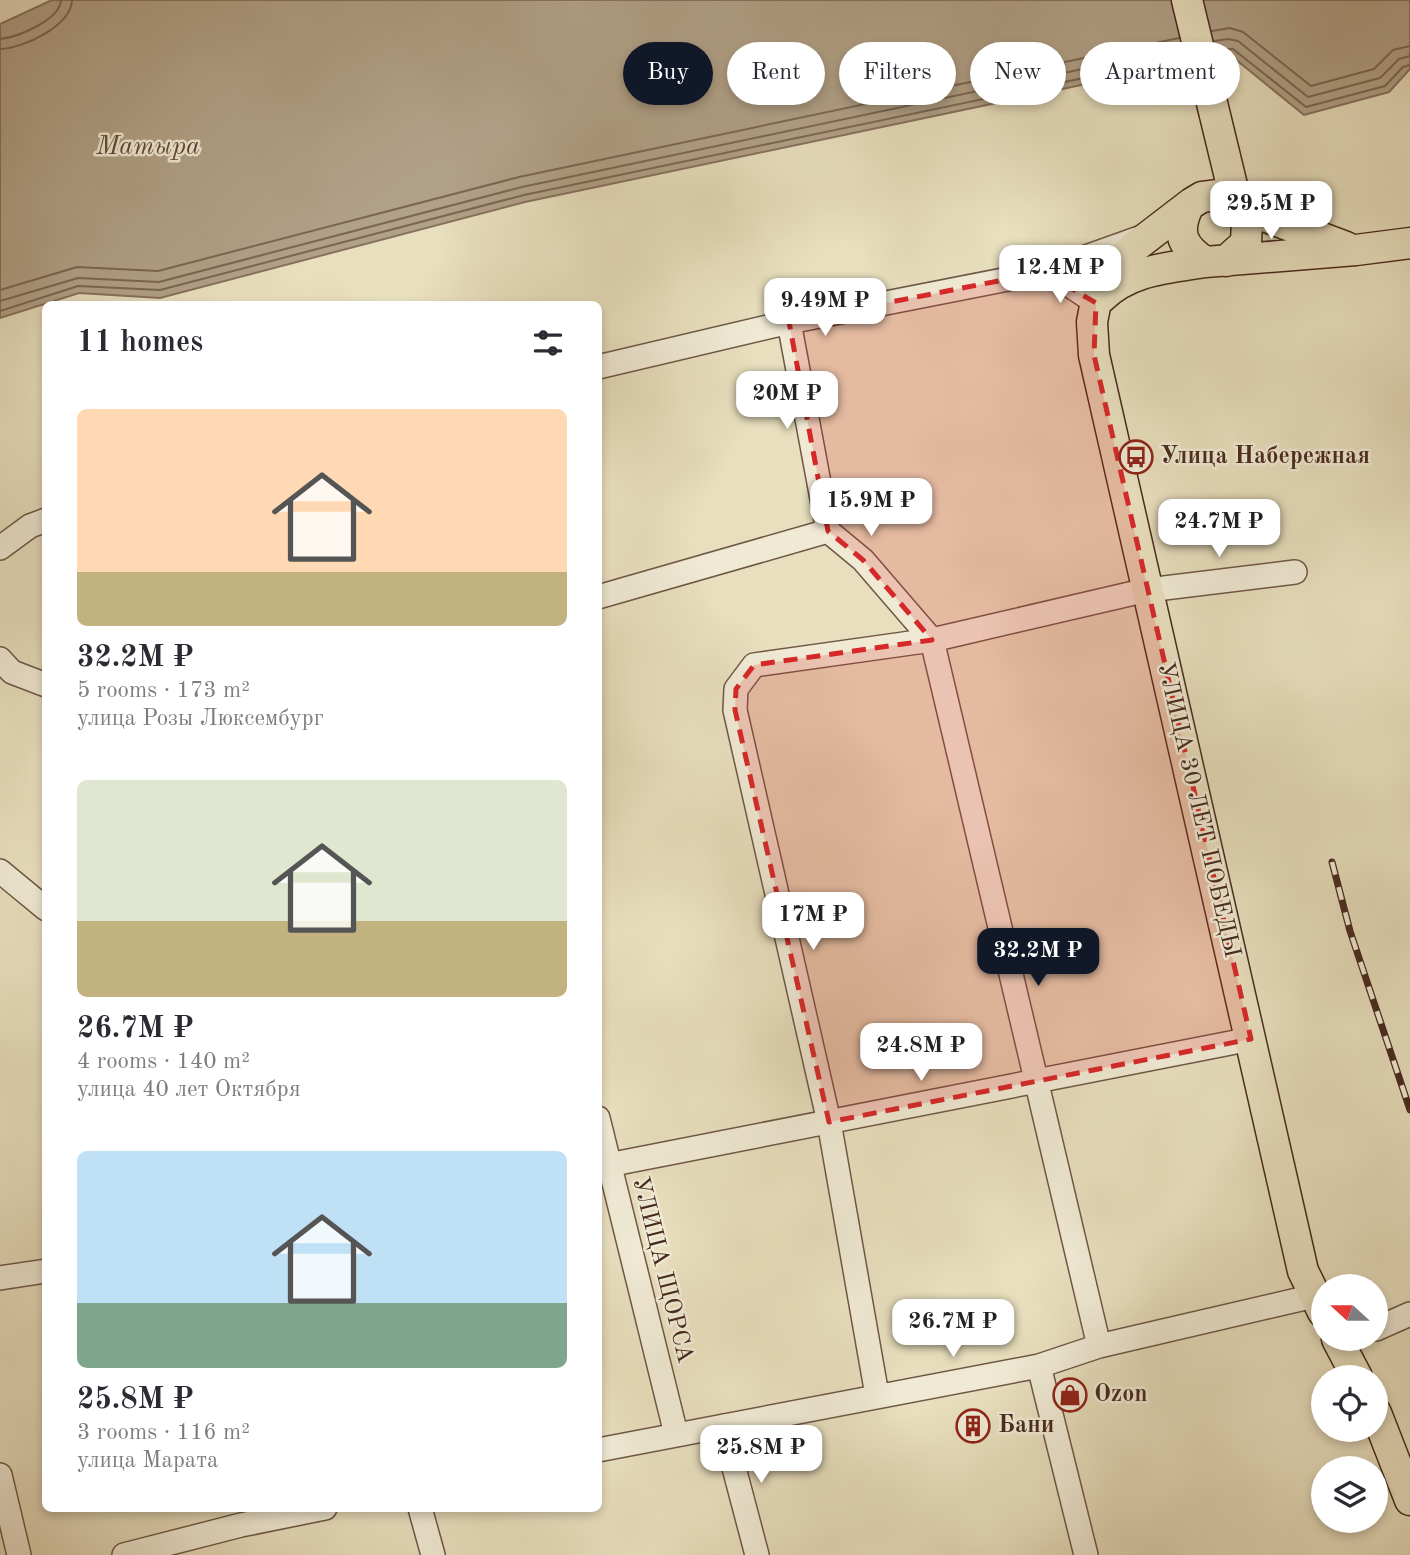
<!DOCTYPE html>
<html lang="en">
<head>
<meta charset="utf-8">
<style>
  :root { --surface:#fff; --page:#f2f2f3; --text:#2b2b33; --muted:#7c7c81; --accent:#111827 }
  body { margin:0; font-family:"Old Standard TT",serif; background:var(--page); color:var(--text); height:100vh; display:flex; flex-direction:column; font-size:26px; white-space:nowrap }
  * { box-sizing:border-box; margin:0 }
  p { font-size:23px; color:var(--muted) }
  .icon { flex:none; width:38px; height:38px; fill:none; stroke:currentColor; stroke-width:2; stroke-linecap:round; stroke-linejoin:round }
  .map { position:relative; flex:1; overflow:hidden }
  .sheet { position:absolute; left:42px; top:301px; width:560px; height:1211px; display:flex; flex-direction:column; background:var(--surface); border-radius:10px; box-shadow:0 4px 10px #0003 }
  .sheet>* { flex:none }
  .hud { position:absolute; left:623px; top:42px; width:665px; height:63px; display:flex; gap:14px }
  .needle { width:46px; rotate:291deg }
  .controls { position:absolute; left:1311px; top:1274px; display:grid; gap:14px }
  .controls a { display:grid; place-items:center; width:77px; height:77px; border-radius:50%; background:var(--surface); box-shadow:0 4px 10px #0003; font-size:35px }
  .price { position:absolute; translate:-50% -60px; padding:0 16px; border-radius:14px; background:#fff; color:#222; font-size:23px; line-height:46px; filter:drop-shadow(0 2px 4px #0008) }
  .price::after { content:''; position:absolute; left:50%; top:42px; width:21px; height:16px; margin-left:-10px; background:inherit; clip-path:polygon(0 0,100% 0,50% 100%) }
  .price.current { background:var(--accent); color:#fff }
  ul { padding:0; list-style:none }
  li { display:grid; align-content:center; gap:14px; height:371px; padding:0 35px }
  li span { display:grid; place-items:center; height:217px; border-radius:10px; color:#555 }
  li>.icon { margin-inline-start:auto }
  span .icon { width:126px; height:126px; fill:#fffc; stroke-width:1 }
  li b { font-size:30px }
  h2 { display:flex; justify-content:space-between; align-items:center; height:84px; padding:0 35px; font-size:30px }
  .pill { padding:0 24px; border-radius:32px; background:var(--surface); box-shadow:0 4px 10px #0003; font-size:24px; line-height:63px }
  .pill.current { background:var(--accent); color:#fff }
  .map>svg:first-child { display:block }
  .water { fill:#b1a188; stroke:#87715e; stroke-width:2 }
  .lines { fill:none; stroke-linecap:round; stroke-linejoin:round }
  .shore { stroke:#7c6653; stroke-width:2 }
  .minor-casing { stroke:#6f5746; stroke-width:26 }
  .major-casing { stroke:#472a1e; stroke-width:33 }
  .minor { stroke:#f0ead5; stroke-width:23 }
  .major { stroke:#e8dfbe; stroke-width:30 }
  .rail-casing { stroke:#472a1e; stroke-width:7 }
  .rail { stroke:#f0ead5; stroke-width:4.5; stroke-dasharray:13; stroke-linecap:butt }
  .marked { fill:#d62828; fill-opacity:0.2; stroke:#d62828; stroke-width:5; stroke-dasharray:14 9; stroke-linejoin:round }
  .labels { text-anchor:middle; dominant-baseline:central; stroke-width:5; stroke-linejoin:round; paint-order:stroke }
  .poi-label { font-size:24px; font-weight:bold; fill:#472a1e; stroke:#f0ead5; text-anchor:start }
  .street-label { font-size:24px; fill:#472a1e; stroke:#f0ead5 }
  .water-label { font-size:26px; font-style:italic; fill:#624838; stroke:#f0ead5 }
</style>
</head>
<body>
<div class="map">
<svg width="1410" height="1555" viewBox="0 0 1410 1555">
  <rect width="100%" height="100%" fill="#e8dfbe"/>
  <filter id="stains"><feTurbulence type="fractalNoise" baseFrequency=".00286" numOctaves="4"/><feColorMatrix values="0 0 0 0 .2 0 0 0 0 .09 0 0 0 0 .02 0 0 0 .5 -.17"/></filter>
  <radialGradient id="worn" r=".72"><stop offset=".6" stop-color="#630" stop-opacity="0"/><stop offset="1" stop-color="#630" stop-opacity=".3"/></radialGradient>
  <path class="water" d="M52 0H1410V69L1389 92 1304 115 1229 54 525 202 160 298 79 293 0 318V24Z"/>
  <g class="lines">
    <path class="shore" d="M1212 31 1230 28 1243 32 1311 86 1374 69 1393 50 1410 46
      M0 39C18 37 60 20 61 0
      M1214 41 1228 39 1238 41 1308 97 1380 78 1399 59 1410 56
      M0 49C24 48 71 26 72 0
      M1216 50 1233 49 1306 107 1385 86 1403 67 1410 65
      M0 290 77 267 158 271 519 177 1179 38
      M0 301 78 278 159 282 522 187 1182 48
      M0 311 78 286 160 290 524 195 1184 57"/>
    <defs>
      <path id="minor" d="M1044 272 1060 279 1096 303
        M789 322 828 531
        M598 367 789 322 1044 272 1139 238
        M0 548 30 526 46 520
        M1148 590 1295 572
        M598 597 828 531 863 560 932 640 1134 593
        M0 659 12 672 46 685
        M0 871 46 909
        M598 1118 676 1434
        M598 1167 1251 1039
        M0 1278 46 1271
        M1376 1329 1410 1314
        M1039 1366 1086 1555
        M877 1395 829 1122 735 710 736 689 754 665 932 640 1099 1346
        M723 1426 757 1555
        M598 1450 1039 1366 1099 1346 1314 1296
        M0 1475 19 1555
        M420 1508 433 1555
        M124 1555 241 1525 325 1508"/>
      <path id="major" d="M1187 0 1236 202
        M1240 207 1346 247
        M1187 209C1176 234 1183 247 1205 262L1356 250 1410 243
        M1226 261 1246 243 1247 220 1236 202 1219 195 1202 197 1192 203 1132 249 1111 269 1099 286 1092 322 1094 355 1303 1271 1323 1312
        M1101 298C1129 270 1167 268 1205 262
        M1337 1339 1357 1377
        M1376 1413 1410 1500"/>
    </defs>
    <use href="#minor" class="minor-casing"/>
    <use href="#major" class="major-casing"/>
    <use href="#minor" class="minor"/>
    <use href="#major" class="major"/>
    <defs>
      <path id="rail" d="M1332 862 1350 931 1410 1110"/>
    </defs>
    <use href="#rail" class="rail-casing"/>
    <use href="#rail" class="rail"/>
  </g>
  <path class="marked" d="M1044 272 1096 303 1094 355 1251 1039 829 1122 735 710 736 689 754 665 932 640 863 560 828 531 789 322Z"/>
  <defs>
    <symbol id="bus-ring" viewBox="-11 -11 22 22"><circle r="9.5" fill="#f0ead5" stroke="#8f2418" stroke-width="1.5"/><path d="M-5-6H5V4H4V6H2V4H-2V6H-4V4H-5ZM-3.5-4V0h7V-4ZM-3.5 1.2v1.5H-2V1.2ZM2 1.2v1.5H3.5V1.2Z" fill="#8f2418"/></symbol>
    <symbol id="shop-ring" viewBox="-11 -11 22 22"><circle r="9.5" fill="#f0ead5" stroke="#8f2418" stroke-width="1.5"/><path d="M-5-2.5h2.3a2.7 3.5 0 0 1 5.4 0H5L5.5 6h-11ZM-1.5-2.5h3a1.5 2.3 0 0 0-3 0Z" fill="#8f2418"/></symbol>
    <symbol id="building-ring" viewBox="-11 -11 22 22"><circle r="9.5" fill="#f0ead5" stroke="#8f2418" stroke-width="1.5"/><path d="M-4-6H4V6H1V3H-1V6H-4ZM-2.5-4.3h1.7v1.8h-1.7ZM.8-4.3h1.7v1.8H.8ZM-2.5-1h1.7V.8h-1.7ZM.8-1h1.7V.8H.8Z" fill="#8f2418"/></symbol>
  </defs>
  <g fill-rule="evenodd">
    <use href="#bus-ring" x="1117" y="438" width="38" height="38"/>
    <use href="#shop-ring" x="1051" y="1376" width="38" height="38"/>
    <use href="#building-ring" x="954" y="1407" width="38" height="38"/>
  </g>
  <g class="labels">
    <g class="poi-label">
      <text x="1160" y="457">Улица Набережная</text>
      <text x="1094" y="1395">Ozon</text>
      <text x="998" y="1426">Бани</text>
    </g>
    <g class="street-label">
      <text transform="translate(1198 810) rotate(77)">УЛИЦА 30 ЛЕТ ПОБЕДЫ</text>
      <text transform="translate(662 1270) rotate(76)">УЛИЦА ЩОРСА</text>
    </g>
    <g class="water-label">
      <text x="148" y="147">Матыра</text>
    </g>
  </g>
  <rect width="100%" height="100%" filter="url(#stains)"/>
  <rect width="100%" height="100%" fill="url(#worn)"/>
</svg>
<div class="controls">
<a><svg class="needle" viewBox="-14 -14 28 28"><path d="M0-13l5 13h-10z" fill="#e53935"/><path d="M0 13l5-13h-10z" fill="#7c7c81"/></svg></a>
<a><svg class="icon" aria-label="locate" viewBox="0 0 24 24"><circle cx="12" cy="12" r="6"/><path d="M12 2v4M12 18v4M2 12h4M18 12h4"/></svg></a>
<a><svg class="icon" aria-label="layers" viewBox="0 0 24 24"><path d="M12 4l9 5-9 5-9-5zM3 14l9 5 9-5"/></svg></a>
</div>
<b class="price" style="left:1271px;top:241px">29.5M ₽</b>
<b class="price" style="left:1060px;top:305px">12.4M ₽</b>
<b class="price" style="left:825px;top:338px">9.49M ₽</b>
<b class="price" style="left:787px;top:431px">20M ₽</b>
<b class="price" style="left:871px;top:538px">15.9M ₽</b>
<b class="price" style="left:1219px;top:559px">24.7M ₽</b>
<b class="price" style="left:813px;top:952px">17M ₽</b>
<b class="price current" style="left:1038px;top:988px">32.2M ₽</b>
<b class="price" style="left:921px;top:1083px">24.8M ₽</b>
<b class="price" style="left:953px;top:1359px">26.7M ₽</b>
<b class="price" style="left:761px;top:1485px">25.8M ₽</b>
<div class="hud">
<a class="pill current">Buy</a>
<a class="pill">Rent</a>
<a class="pill">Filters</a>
<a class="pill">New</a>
<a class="pill">Apartment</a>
</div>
<section class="sheet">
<h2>11 homes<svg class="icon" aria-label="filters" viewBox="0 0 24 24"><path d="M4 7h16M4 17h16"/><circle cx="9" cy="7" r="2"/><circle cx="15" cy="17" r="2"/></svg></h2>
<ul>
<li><span style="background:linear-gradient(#ffd9b3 75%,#c2b280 0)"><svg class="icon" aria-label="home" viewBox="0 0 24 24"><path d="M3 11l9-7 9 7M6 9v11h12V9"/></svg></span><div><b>32.2M ₽</b><p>5 rooms · 173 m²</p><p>улица Розы Люксембург</p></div></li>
<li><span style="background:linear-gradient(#dfe7d0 65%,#c2b280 0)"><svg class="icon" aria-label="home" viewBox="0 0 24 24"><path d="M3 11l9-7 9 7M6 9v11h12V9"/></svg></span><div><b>26.7M ₽</b><p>4 rooms · 140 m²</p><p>улица 40 лет Октября</p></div></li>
<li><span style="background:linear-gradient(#bfe0f5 70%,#7fa58c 0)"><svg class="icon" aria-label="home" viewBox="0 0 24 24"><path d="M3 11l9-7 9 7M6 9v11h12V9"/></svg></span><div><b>25.8M ₽</b><p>3 rooms · 116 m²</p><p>улица Марата</p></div></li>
</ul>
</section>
</div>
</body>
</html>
